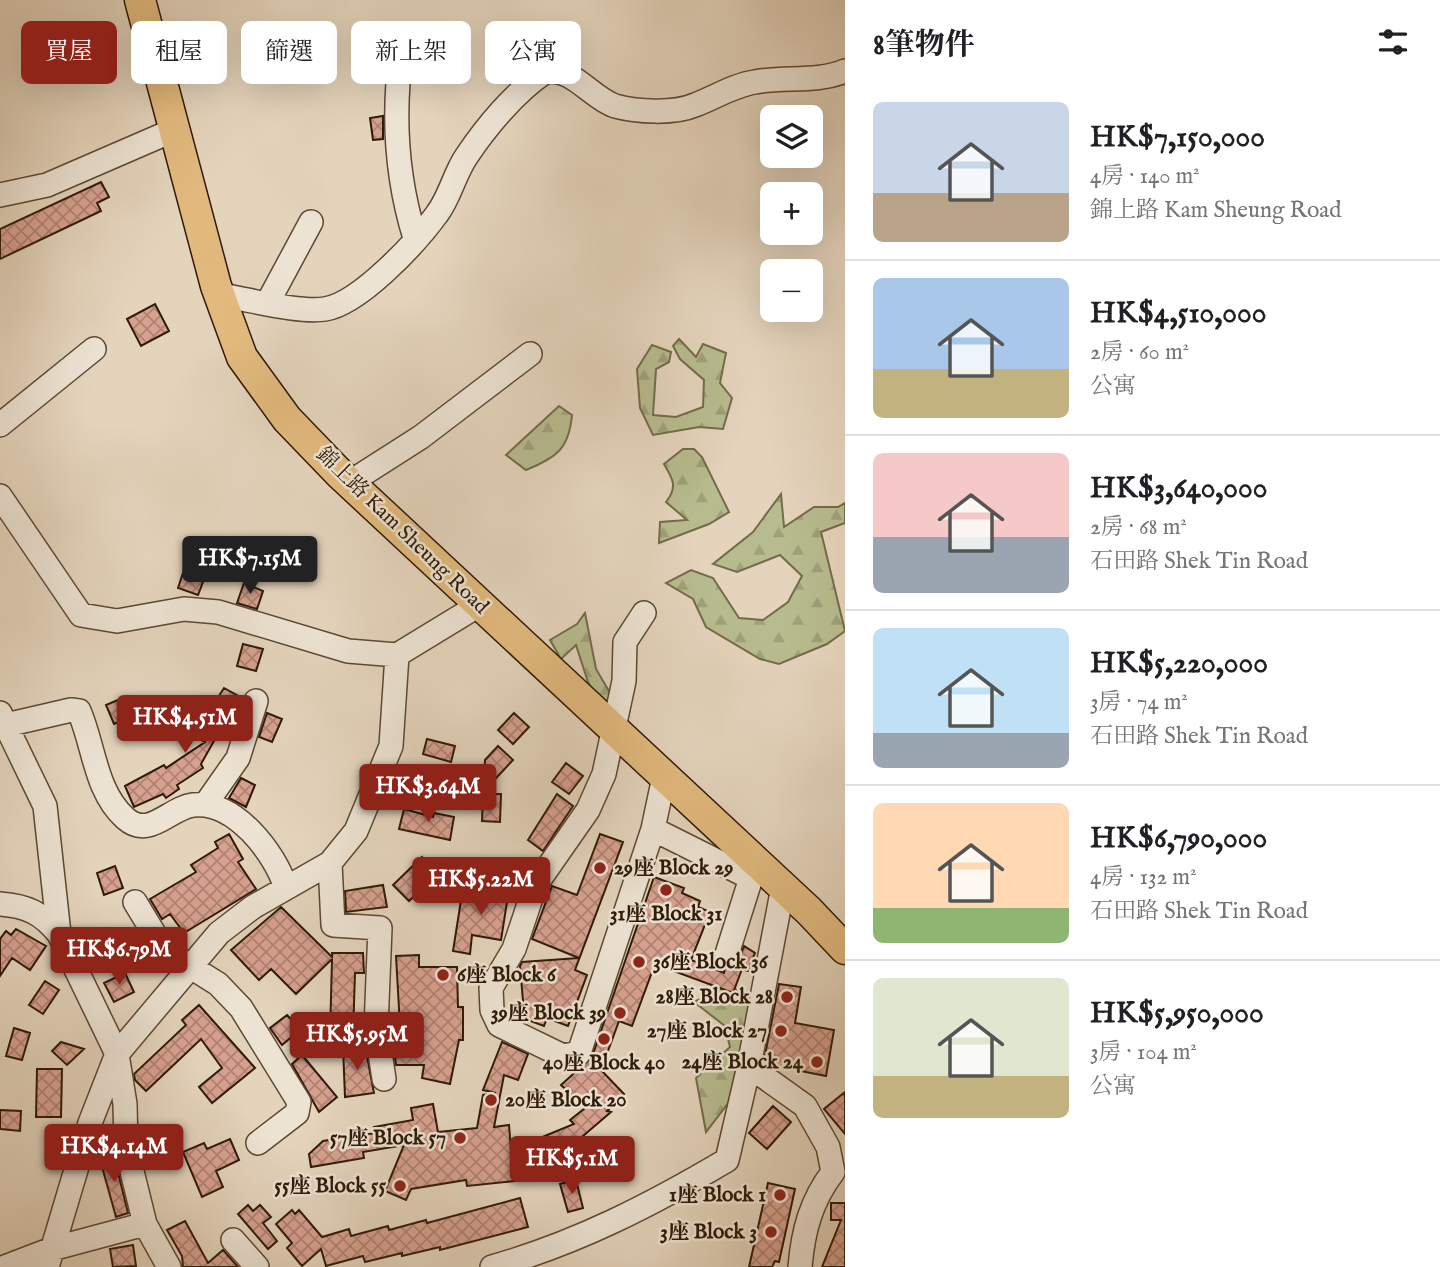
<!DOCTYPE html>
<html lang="zh-TW">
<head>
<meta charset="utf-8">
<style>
  :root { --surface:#fff; --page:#f6f6f6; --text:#202124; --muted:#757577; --line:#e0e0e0; --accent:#8f2418 }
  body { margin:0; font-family:"IM FELL English","Noto Serif TC",serif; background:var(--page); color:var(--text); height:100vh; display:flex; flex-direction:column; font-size:26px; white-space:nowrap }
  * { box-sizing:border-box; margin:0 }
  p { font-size:23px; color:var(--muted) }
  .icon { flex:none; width:38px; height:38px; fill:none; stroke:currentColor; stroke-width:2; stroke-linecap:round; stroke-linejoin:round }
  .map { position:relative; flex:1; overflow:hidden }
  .drawer { display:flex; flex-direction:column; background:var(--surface); width:595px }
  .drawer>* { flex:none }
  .guide { position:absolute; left:21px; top:21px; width:665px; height:63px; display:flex; gap:14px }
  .fabs { position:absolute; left:760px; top:105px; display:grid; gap:14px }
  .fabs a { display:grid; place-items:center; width:63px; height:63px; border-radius:10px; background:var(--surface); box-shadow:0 7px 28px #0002; font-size:35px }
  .price { position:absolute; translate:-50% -60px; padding:0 16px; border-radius:7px; background:var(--accent); color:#fff; font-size:23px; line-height:46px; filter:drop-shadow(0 2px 4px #0008) }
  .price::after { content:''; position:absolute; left:50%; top:42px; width:21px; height:16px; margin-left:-10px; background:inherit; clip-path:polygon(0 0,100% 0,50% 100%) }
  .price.on { background:#222; color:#fff }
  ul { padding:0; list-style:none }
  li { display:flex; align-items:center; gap:21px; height:175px; padding:0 28px }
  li+li { border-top:2px solid var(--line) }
  li span { display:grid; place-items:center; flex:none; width:196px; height:140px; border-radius:10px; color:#555 }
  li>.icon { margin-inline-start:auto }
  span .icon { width:84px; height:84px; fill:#fffc; stroke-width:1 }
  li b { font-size:30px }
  h2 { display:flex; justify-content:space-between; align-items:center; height:84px; padding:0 28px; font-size:30px }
  .pill { padding:0 24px; border-radius:10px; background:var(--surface); box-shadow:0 7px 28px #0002; font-size:24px; line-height:63px }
  .pill.on { background:var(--accent); color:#fff }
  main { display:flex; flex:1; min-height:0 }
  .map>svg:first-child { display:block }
  .forest { fill:url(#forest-firs); stroke:#736b4a; stroke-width:2 }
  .building { fill:url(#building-cross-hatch); stroke:#2f1a07; stroke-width:2 }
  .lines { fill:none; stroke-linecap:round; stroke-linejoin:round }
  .minor-casing { stroke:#5c4834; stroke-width:26 }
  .major-casing { stroke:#2f1a07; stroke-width:33 }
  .minor { stroke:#ede3d3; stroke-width:23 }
  .major { stroke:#e2ba7e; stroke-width:30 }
  .poi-dot { fill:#8f2418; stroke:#ede3d3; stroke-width:2.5 }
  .labels { text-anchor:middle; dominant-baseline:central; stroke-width:5; stroke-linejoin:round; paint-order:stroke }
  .street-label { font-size:21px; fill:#2f1a07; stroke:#ede3d3 }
  .poi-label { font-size:21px; font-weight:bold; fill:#2f1a07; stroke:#ede3d3; text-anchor:end }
</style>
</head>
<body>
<main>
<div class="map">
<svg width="845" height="1267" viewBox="0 0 845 1267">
  <defs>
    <pattern id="forest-firs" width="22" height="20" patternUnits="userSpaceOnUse" patternTransform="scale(1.75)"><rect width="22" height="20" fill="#b7bc8e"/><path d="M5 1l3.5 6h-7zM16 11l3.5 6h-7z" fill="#9ea179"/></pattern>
    <pattern id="building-cross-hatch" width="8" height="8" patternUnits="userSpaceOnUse" patternTransform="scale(1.75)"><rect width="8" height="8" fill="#d7a18f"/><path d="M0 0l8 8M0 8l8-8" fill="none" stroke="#af8273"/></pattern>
  </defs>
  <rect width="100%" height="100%" fill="#e4d4bc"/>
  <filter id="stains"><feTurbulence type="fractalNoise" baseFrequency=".00286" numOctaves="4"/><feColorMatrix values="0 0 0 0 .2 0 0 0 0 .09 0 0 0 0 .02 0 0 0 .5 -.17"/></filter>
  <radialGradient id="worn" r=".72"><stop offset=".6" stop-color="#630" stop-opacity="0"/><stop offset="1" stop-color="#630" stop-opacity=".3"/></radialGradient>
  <path class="forest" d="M679 339 696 357 703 344 726 353 720 383 732 398 723 429 699 427 653 435 640 408 637 369 652 345 671 352 669 362 656 369 653 415 676 417 703 407 704 380 680 359 673 346Z
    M559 406 572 415C569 449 556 458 526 470L506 455Z
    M683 449H694L702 457 729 512 709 524 659 543 660 522 687 520 666 502C678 487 673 479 664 464Z
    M781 494 784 527 814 507H838L845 503V523L821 532 845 631 827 644 779 664 760 659 706 627 693 599 666 583 691 570 713 578 739 618 763 620 788 602 802 576 780 555 737 572 713 564 753 532Z
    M585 613 596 669 613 698 603 710 588 682 576 645 561 659 550 640 577 624Z
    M730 984 751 1004 729 1102 706 1132 696 1078 730 1047 725 1026 694 1002Z"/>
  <path class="building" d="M383 116V139L373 140 370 118Z
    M101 182 109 197 97 203 101 211 0 259V229Z
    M155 304 169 331 141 346 127 319Z
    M244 542 264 549 257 571 236 564Z
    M185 567 206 574 198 595 178 588Z
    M244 583 263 591 257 609 237 603Z
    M243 644 263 649 256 671 237 666Z
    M224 688 242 698 231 717 228 716 201 764 203 768 177 785 179 789 166 798 163 794 134 807 125 786 164 765 166 768 205 742 193 736Z
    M127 696 135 715 114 724 106 705Z
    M267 713 282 719 272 742 259 737Z
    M514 713 529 727 513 744 498 730Z
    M427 739 455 746 451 762 423 754Z
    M498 746 513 760 483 792 485 760Z
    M566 763 583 776 569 794 552 782Z
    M241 778 255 785 246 807 229 798Z
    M483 794H501L500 822 482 821Z
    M557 794 573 806 543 851 528 840Z
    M404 809 433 817 434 813 454 817 450 840 399 829Z
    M229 834 243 859 238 862 256 889 184 933 170 914 162 919 150 899 196 872 191 865 218 848 215 842Z
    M600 834 623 842 575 970 587 975 568 1026 547 1018 544 1026 517 1016 523 1001 520 966 522 962 579 958 532 939 552 886 577 895Z
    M422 857 438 873 409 901 393 885Z
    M115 866 123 888 104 895 97 873Z
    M654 877 684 888 682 893 700 901 698 907 710 912 691 960 724 973 725 968 737 964 744 946 755 953 748 971 742 969 733 993 655 964 632 1026 619 1021 601 1070 624 1094 607 1111 611 1112 569 1148 532 1164 534 1168 514 1177 516 1181 467 1186 466 1180 411 1189 406 1200 385 1191 404 1145 363 1152 364 1158 311 1167 309 1154 323 1141 376 1133 374 1127 413 1120 411 1108 433 1104 438 1132 477 1128 483 1095 496 1093 483 1090 502 1042 528 1054 518 1080 504 1075 494 1127 509 1125 511 1150 574 1124 570 1120 585 1108 561 1085 592 1057Z
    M494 880 510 883 501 940 472 935 470 954 453 951 462 894 491 899Z
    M383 885 387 907 346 912 345 891Z
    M281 907 332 957V953H363L364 973H355L353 1035 330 1036 332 959 296 994 271 969 259 980 231 950Z
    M16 929 46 946 30 970 12 958 0 976V939L6 931 11 935Z
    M419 955V967H457L458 1007H463V1040H459L450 1084 422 1078 424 1065H396L393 1045 401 1044 396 956Z
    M125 973 134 992 114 1002 104 983Z
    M45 981 59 990 43 1014 29 1005Z
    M779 984 801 987 795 1023 834 1030 826 1076 771 1065 764 1060Z
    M199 1005 255 1068 212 1103 199 1087 222 1068 201 1039 146 1091 135 1080 134 1074 186 1025 182 1020Z
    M287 1015 300 1030 282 1045 270 1028Z
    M14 1028 30 1033 22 1060 6 1056Z
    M61 1042 84 1049 67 1065 52 1051Z
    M365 1046 374 1093 345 1097 343 1047Z
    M302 1055 337 1097 319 1112 292 1064Z
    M37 1069H62L61 1117H36Z
    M845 1092V1134L824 1109Z
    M773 1106 791 1122 767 1149 749 1133Z
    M0 1110 21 1111 20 1131 0 1129Z
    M230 1139 239 1160 216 1171 223 1187 202 1197 183 1152 204 1143 207 1149Z
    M113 1152 128 1213 116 1217 99 1156Z
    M576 1180 583 1208 568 1212 560 1184Z
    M768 1183 795 1189 779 1262 775 1261 772 1267H749Z
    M520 1198 528 1227 440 1250V1247L402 1256V1253L365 1262 363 1256 326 1266 321 1249 302 1266 287 1248 292 1243 276 1224 292 1210 295 1214 299 1210 322 1237 349 1229 351 1236 388 1226 389 1230 426 1220 427 1223Z
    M831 1203H845V1267H822L841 1220H831Z
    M248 1205 253 1211 260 1205 271 1217 263 1223 277 1241 268 1249 238 1214Z
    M185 1221 208 1263 223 1250 238 1267H183L182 1256 167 1230Z
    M133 1245 136 1266 113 1267 110 1249Z"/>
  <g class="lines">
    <defs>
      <path id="minor" d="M398 83C394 137 399 186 415 238
        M0 195 47 185 174 130
        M219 295C248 299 298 313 325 309 359 304 416 243 437 214 450 197 454 175 466 157 486 127 515 92 545 72 572 66 591 98 615 106 637 112 674 114 695 105 714 98 734 85 755 82 785 76 816 83 845 71
        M268 302 311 222
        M0 425 94 349
        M349 483 421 437 530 354
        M0 496 81 615 117 621 184 609 218 612 348 651 397 655
        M644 613 625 642 624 681 604 774 588 810 535 886 514 949 491 988 492 1010 499 1025 563 1056 579 1053 653 829 664 777
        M0 713 45 806 59 934
        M6 725 71 710 79 711C94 745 95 791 125 818 149 840 169 808 193 805 235 800 275 853 286 888
        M205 805 238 758 256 701
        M653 829 745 875 750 881 727 954
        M330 863 333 925 380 928 376 1027 384 1079
        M135 902 164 950 218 984 241 1008 299 1102 297 1113 258 1143
        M0 904C27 906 42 913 59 934L117 1054 125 1104 126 1147 145 1224 169 1267
        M749 1066 805 1106 828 1147 833 1172C811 1201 803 1231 800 1267
        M233 1240 257 1267
        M5 1267 52 1249 145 1224
        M47 1267 90 1123 117 1054 219 933 253 907 330 863 356 831 391 746 397 655 479 605
        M492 1267C577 1243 651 1205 727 1160L749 1066 783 887"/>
      <path id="major" d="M140 0 216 286 242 357 287 419 341 475 809 911 845 949"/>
    </defs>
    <use href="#minor" class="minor-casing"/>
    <use href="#major" class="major-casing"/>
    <use href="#minor" class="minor"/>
    <use href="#major" class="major"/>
  </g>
  <g class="poi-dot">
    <circle cx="600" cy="868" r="7"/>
    <circle cx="666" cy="890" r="7"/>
    <circle cx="639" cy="962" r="7"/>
    <circle cx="443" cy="975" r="7"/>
    <circle cx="787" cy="997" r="7"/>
    <circle cx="620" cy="1013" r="7"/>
    <circle cx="781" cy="1031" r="7"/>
    <circle cx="604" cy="1039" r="7"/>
    <circle cx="817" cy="1062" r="7"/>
    <circle cx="491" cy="1100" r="7"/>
    <circle cx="460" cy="1138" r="7"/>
    <circle cx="400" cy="1186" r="7"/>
    <circle cx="780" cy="1195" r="7"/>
    <circle cx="771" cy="1232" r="7"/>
  </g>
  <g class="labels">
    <g class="street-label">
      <text transform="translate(402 531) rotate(44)">錦上路 Kam Sheung Road</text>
    </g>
    <g class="poi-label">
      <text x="614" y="868" text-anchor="start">29座 Block 29</text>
      <text x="666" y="914" text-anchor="middle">31座 Block 31</text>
      <text x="653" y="962" text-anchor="start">36座 Block 36</text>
      <text x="457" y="975" text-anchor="start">6座 Block 6</text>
      <text x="773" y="997">28座 Block 28</text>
      <text x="606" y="1013">39座 Block 39</text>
      <text x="767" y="1031">27座 Block 27</text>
      <text x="803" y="1062">24座 Block 24</text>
      <text x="604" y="1063" text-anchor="middle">40座 Block 40</text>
      <text x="505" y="1100" text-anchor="start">20座 Block 20</text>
      <text x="446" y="1138">57座 Block 57</text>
      <text x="386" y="1186">55座 Block 55</text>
      <text x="766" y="1195">1座 Block 1</text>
      <text x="757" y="1232">3座 Block 3</text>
    </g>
  </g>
  <rect width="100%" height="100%" filter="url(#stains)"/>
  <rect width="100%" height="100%" fill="url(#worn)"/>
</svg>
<div class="fabs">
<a><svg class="icon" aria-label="layers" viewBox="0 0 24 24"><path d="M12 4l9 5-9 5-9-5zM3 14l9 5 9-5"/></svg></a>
<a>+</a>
<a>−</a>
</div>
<b class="price on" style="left:250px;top:596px">HK$7.15M</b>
<b class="price" style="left:185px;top:755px">HK$4.51M</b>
<b class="price" style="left:428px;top:824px">HK$3.64M</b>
<b class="price" style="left:481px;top:917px">HK$5.22M</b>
<b class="price" style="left:119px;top:987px">HK$6.79M</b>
<b class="price" style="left:357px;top:1072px">HK$5.95M</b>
<b class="price" style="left:114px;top:1184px">HK$4.14M</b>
<b class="price" style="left:572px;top:1196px">HK$5.1M</b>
<div class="guide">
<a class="pill on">買屋</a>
<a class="pill">租屋</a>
<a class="pill">篩選</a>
<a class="pill">新上架</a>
<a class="pill">公寓</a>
</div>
</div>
<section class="drawer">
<h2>8筆物件<svg class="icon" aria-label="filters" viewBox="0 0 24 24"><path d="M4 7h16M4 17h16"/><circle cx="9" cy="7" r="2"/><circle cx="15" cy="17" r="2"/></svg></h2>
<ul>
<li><span style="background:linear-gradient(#c9d6e8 65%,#b9a48a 0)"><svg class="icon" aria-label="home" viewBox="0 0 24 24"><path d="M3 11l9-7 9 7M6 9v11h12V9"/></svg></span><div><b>HK$7,150,000</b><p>4房 · 140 m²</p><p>錦上路 Kam Sheung Road</p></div></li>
<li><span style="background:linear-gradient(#a9c7e8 65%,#c2b280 0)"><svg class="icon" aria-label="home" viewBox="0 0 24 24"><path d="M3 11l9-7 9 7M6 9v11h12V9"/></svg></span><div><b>HK$4,510,000</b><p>2房 · 60 m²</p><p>公寓</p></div></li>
<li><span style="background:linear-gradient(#f6c9c9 60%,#9aa5b1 0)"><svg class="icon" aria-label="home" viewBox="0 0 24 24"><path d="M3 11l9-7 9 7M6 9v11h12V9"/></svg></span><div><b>HK$3,640,000</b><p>2房 · 68 m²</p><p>石田路 Shek Tin Road</p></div></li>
<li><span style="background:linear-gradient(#bfe0f5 75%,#9aa5b1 0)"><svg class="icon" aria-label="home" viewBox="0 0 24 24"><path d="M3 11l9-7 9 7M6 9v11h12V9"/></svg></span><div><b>HK$5,220,000</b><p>3房 · 74 m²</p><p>石田路 Shek Tin Road</p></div></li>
<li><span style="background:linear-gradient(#ffd9b3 75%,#8fb573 0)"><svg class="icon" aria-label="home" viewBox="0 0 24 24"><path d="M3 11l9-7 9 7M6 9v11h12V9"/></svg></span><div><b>HK$6,790,000</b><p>4房 · 132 m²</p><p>石田路 Shek Tin Road</p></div></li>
<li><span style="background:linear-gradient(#dfe7d0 70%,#c2b280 0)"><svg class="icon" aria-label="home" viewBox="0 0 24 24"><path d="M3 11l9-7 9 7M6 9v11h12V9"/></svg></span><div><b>HK$5,950,000</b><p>3房 · 104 m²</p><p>公寓</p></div></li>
</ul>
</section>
</main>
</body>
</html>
